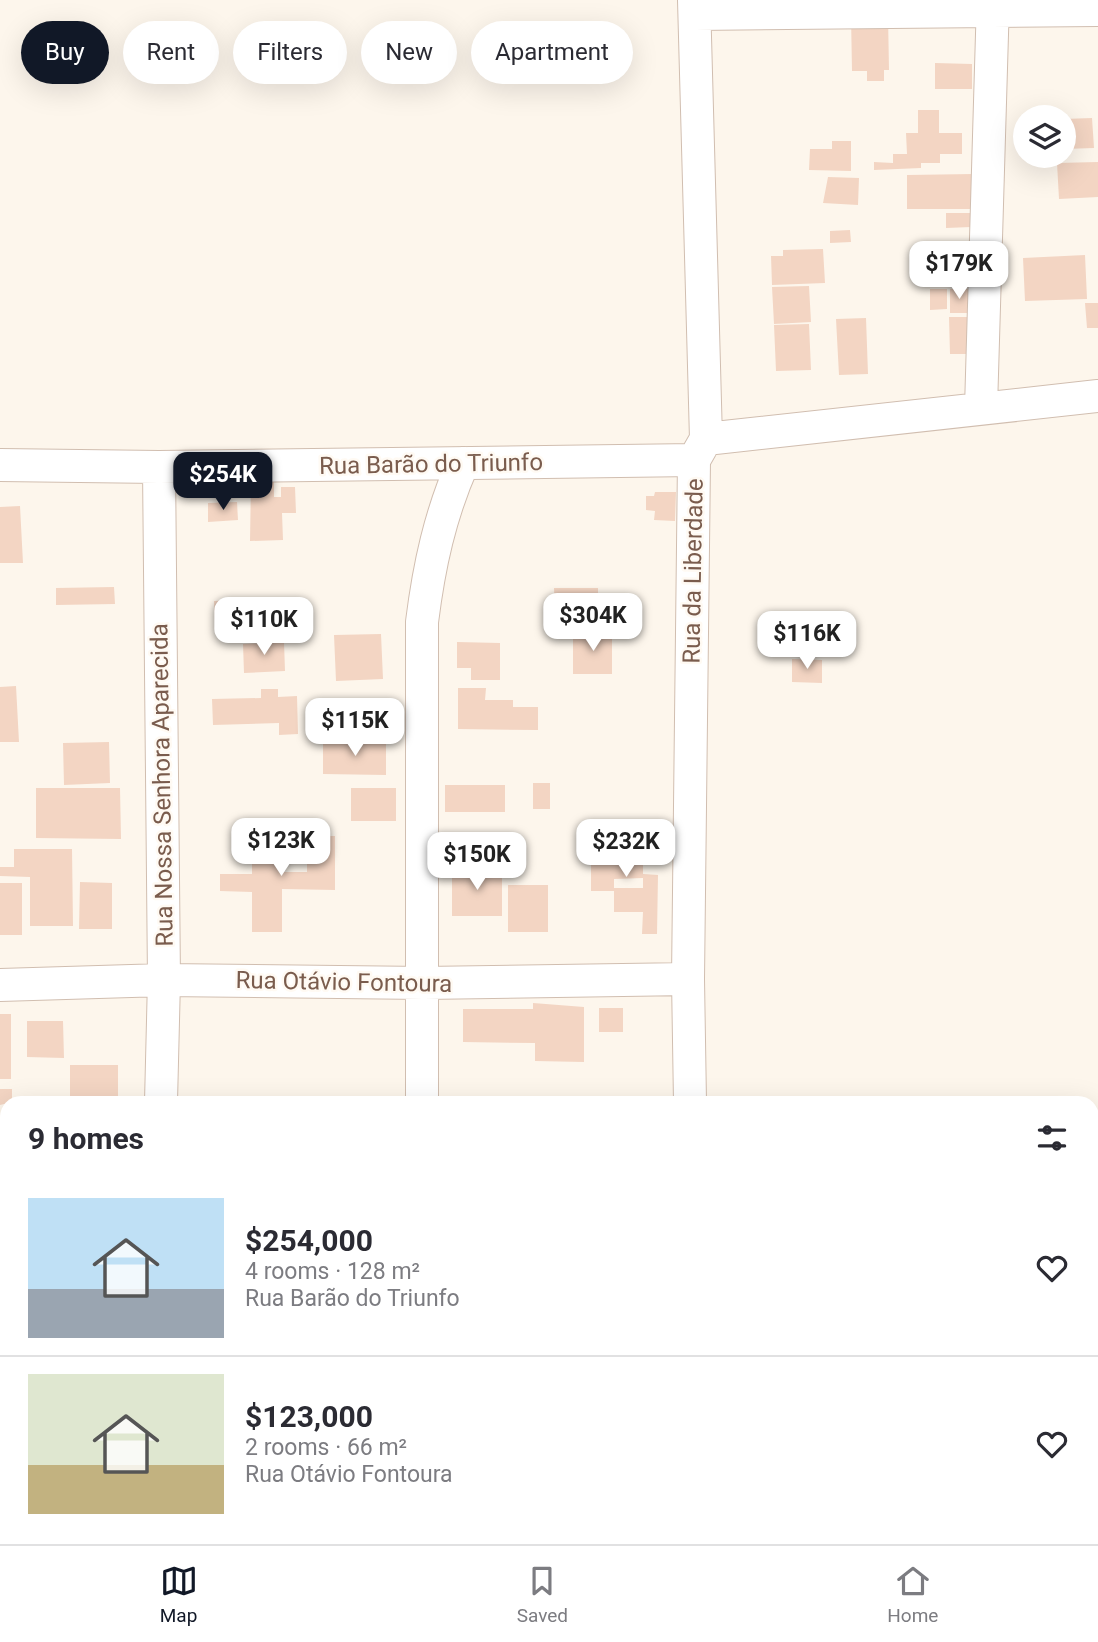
<!DOCTYPE html>
<html lang="en">
<head>
<meta charset="utf-8">
<style>
  :root { --surface:#fff; --page:#f7f7f7; --text:#2b2b33; --muted:#7c7c81; --line:#e1e1e2; --accent:#111827 }
  body { margin:0; font-family:Roboto,sans-serif; background:var(--page); color:var(--text); height:100vh; display:flex; flex-direction:column; font-size:26px; white-space:nowrap }
  * { box-sizing:border-box; margin:0 }
  p { font-size:23px; color:var(--muted) }
  .icon { flex:none; width:38px; height:38px; fill:none; stroke:currentColor; stroke-width:2; stroke-linecap:round; stroke-linejoin:round }
  .map { position:relative; flex:1; overflow:hidden }
  .drawer { position:absolute; left:0px; top:1096px; width:1099px; height:450px; display:flex; flex-direction:column; background:var(--surface); border-radius:21px 21px 0 0; box-shadow:0 7px 28px #0002 }
  .drawer>* { flex:none }
  .banner { position:absolute; left:21px; top:21px; width:700px; height:63px; display:flex; gap:14px }
  .controls { position:absolute; left:1013px; top:105px; display:grid; gap:14px }
  .controls a { display:grid; place-items:center; width:63px; height:63px; border-radius:50%; background:var(--surface); box-shadow:0 7px 28px #0002; font-size:35px }
  .price { position:absolute; translate:-50% -60px; padding:0 16px; border-radius:14px; background:#fff; color:#222; font-size:23px; line-height:46px; filter:drop-shadow(0 2px 4px #0008) }
  .price::after { content:''; position:absolute; left:50%; top:42px; width:21px; height:16px; margin-left:-10px; background:inherit; clip-path:polygon(0 0,100% 0,50% 100%) }
  .price.active { background:var(--accent); color:#fff }
  ul { padding:0; list-style:none }
  li { display:flex; align-items:center; gap:21px; height:175px; padding:0 28px }
  li+li { border-top:2px solid var(--line) }
  li span { display:grid; place-items:center; flex:none; width:196px; height:140px; border-radius:0px; color:#555 }
  li>.icon { margin-inline-start:auto }
  span .icon { width:84px; height:84px; fill:#fffc; stroke-width:1 }
  li b { font-size:30px }
  h2 { display:flex; justify-content:space-between; align-items:center; height:84px; padding:0 28px; font-size:30px }
  .pill { padding:0 24px; border-radius:32px; background:var(--surface); box-shadow:0 7px 28px #0002; font-size:24px; line-height:63px }
  .pill.active { background:var(--accent); color:#fff }
  .tab-bar { display:flex; justify-content:space-around; align-items:center; height:98px; border-top:2px solid var(--line); background:var(--surface); font-size:19px; color:var(--muted) }
  .tab-bar a { display:grid; justify-items:center; gap:4px }
  .tab-bar .active { color:var(--accent) }
  .map>svg:first-child { display:block }
  .building { fill:#f3d5c3; fill-rule:evenodd }
  .lines { fill:none; stroke-linecap:round; stroke-linejoin:round }
  .minor-casing { stroke:#d1beb0; stroke-width:34 }
  .minor { stroke:#fff; stroke-width:32 }
  .labels { text-anchor:middle; dominant-baseline:central; stroke-width:5; stroke-linejoin:round; paint-order:stroke }
  .street-label { font-size:24px; fill:#7a5c4d; stroke:#fffaf3 }
</style>
</head>
<body>
<div class="map">
<svg width="1098" height="1544" viewBox="0 0 1098 1544">
  <rect width="100%" height="100%" fill="#fdf6ec"/>
  <path class="building" d="M888 15 889 70H884V81H867V71H852L851 16Z
    M935 63 972 64V89H935Z
    M918 110H939V133H962V154H940V163H921V168L874 170V162L893 163V154H907L906 133H918Z
    M1092 118 1094 148 1064 149V119Z
    M832 141H851V171L809 170 810 149H832Z
    M1098 162V197L1059 199 1057 163Z
    M973 174V209H907V175Z
    M828 177 859 178 858 205 823 203Z
    M946 213H971V227L946 228Z
    M850 230 851 242 830 243V231Z
    M823 249 825 283 772 285 771 256H783V250Z
    M1085 255 1087 299 1025 301 1023 258Z
    M809 286 811 322 774 324 772 287Z
    M930 289H947V309L930 310Z
    M950 289H968L969 313H950Z
    M1085 303H1098V328H1087Z
    M949 317H977L978 354H950Z
    M866 318 868 374 839 375 836 319Z
    M809 324 811 370 776 371 774 325Z
    M251 481H274V497H281V487H295L296 513H282L283 540 250 541Z
    M655 492H676L675 521 654 520 655 511 646 510V496H654Z
    M237 502 238 520 208 522V503Z
    M20 506 23 563H0V507Z
    M114 587 115 604 56 605V588Z
    M554 588H598V617H555Z
    M241 600 242 629 215 630 214 601Z
    M573 632H612V674H573Z
    M381 634 383 679 336 681 334 635Z
    M284 642 285 671 244 673 243 644Z
    M457 642 500 643V680H471V668H457Z
    M792 659 822 660V683L792 682Z
    M16 686 19 742H0V687Z
    M458 688H486L485 700H513V707H538V730L458 729Z
    M261 689H278V697L297 696 298 734 279 735V723L213 725 212 699 261 698Z
    M323 741H386V775L323 774Z
    M109 742 110 783 64 785 63 743Z
    M533 783H550V809H533Z
    M445 785H505V812H445Z
    M36 788H120L121 839 36 838Z
    M351 788H396V821H351Z
    M453 834H501V865H453Z
    M252 836 282 837V872H307V836H335V890L282 889V932H252V892L220 891V874H252Z
    M591 840 643 841V874L658 875 657 934H642L643 912H614V891H591ZM643 878V888H614V879Z
    M14 849H72L73 926H30V877L0 876V867H14Z
    M452 869H502V916H452Z
    M80 882 112 883V929H79Z
    M0 883H22V935H0Z
    M508 885H548V932H508Z
    M533 1003 584 1007V1062L535 1061V1043L463 1042V1009H533Z
    M599 1008H623V1032H599Z
    M0 1014H11V1079H0Z
    M27 1021H63L64 1058 27 1057Z
    M70 1065H118V1102H70Z
    M0 1089H12V1102L0 1105Z
    M0 1116H5V1149H0Z
    M0 1318H7V1359H0Z"/>
  <g class="lines">
    <defs>
      <path id="minor" d="M695 14 1098 10
        M981 408 993 0
        M706 439 1098 396
        M0 465 159 467 694 460
        M159 467 164 980 161 1102
        M0 985 164 980 424 983 688 979
        M422 1102V622C429 566 440 515 463 463
        M690 1102 688 979 694 460 706 439 694 0
        M0 1498H7"/>
    </defs>
    <use href="#minor" class="minor-casing"/>
    <use href="#minor" class="minor"/>
  </g>
  <g class="labels">
    <g class="street-label">
      <text transform="translate(431 464) rotate(-1)">Rua Barão do Triunfo</text>
      <text transform="translate(693 571) rotate(-89)">Rua da Liberdade</text>
      <text transform="translate(162 785) rotate(-91)">Rua Nossa Senhora Aparecida</text>
      <text transform="translate(344 982) rotate(1)">Rua Otávio Fontoura</text>
    </g>
  </g>
</svg>
<div class="controls">
<a><svg class="icon" aria-label="layers" viewBox="0 0 24 24"><path d="M12 4l9 5-9 5-9-5zM3 14l9 5 9-5"/></svg></a>
</div>
<b class="price" style="left:959px;top:301px">$179K</b>
<b class="price active" style="left:223px;top:512px">$254K</b>
<b class="price" style="left:593px;top:653px">$304K</b>
<b class="price" style="left:264px;top:657px">$110K</b>
<b class="price" style="left:807px;top:671px">$116K</b>
<b class="price" style="left:355px;top:758px">$115K</b>
<b class="price" style="left:281px;top:878px">$123K</b>
<b class="price" style="left:626px;top:879px">$232K</b>
<b class="price" style="left:477px;top:892px">$150K</b>
<div class="banner">
<a class="pill active">Buy</a>
<a class="pill">Rent</a>
<a class="pill">Filters</a>
<a class="pill">New</a>
<a class="pill">Apartment</a>
</div>
<section class="drawer">
<h2>9 homes<svg class="icon" aria-label="filters" viewBox="0 0 24 24"><path d="M4 7h16M4 17h16"/><circle cx="9" cy="7" r="2"/><circle cx="15" cy="17" r="2"/></svg></h2>
<ul>
<li><span style="background:linear-gradient(#bfe0f5 65%,#9aa5b1 0)"><svg class="icon" aria-label="home" viewBox="0 0 24 24"><path d="M3 11l9-7 9 7M6 9v11h12V9"/></svg></span><div><b>$254,000</b><p>4 rooms · 128 m²</p><p>Rua Barão do Triunfo</p></div><svg class="icon" aria-label="heart" viewBox="0 0 24 24"><path d="M12 20l-8-8c-3-5 5-10 8-4 3-6 11-1 8 4z"/></svg></li>
<li><span style="background:linear-gradient(#dfe7d0 65%,#c2b280 0)"><svg class="icon" aria-label="home" viewBox="0 0 24 24"><path d="M3 11l9-7 9 7M6 9v11h12V9"/></svg></span><div><b>$123,000</b><p>2 rooms · 66 m²</p><p>Rua Otávio Fontoura</p></div><svg class="icon" aria-label="heart" viewBox="0 0 24 24"><path d="M12 20l-8-8c-3-5 5-10 8-4 3-6 11-1 8 4z"/></svg></li>
</ul>
</section>
</div>
<nav class="tab-bar">
<a class="active"><svg class="icon" aria-label="map" viewBox="0 0 24 24"><path d="M3 6l6-2 6 2 6-2v14l-6 2-6-2-6 2zM9 4v14M15 6v14"/></svg>Map</a>
<a><svg class="icon" aria-label="saved" viewBox="0 0 24 24"><path d="M7 4h10v16l-5-4-5 4z"/></svg>Saved</a>
<a><svg class="icon" aria-label="home" viewBox="0 0 24 24"><path d="M3 11l9-7 9 7M6 9v11h12V9"/></svg>Home</a>
</nav>
</body>
</html>
